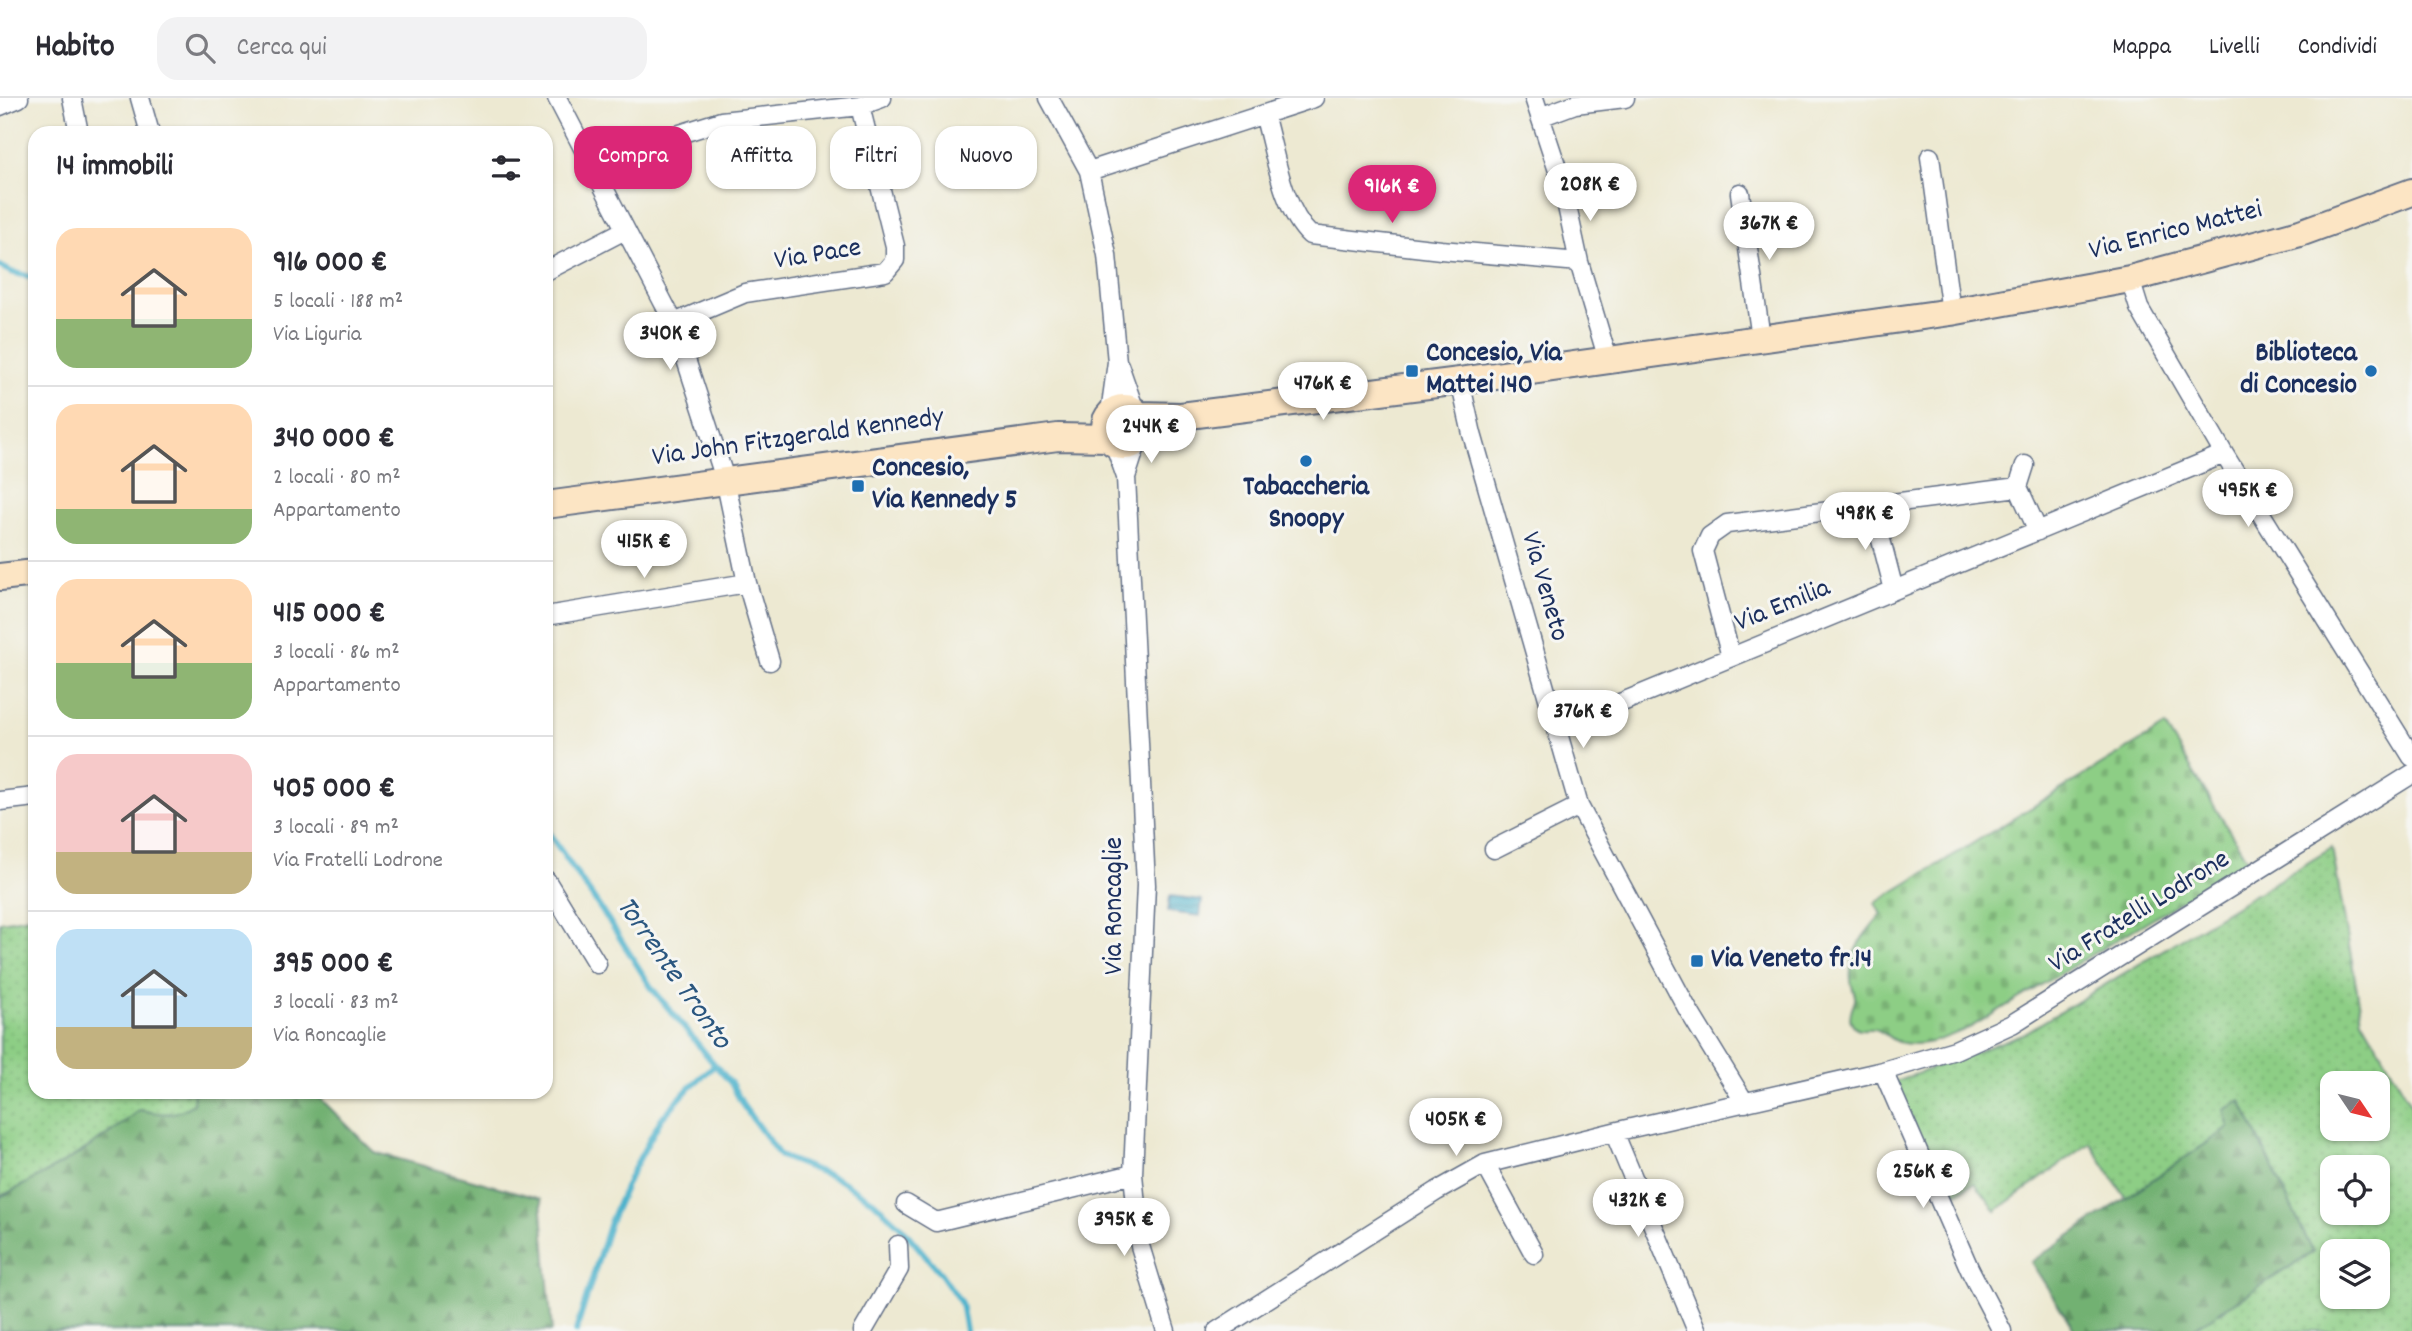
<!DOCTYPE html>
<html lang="it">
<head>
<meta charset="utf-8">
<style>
  :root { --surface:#fff; --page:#f2f2f3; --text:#2b2b33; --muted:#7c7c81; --line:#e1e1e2; --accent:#db2777 }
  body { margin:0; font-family:Dekko,sans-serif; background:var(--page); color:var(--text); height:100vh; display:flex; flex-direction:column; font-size:26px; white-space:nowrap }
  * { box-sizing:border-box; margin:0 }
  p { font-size:23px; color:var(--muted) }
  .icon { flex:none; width:38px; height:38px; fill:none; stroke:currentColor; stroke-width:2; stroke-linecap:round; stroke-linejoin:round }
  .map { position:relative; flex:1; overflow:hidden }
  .details { position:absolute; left:28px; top:28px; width:525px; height:973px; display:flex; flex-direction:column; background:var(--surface); border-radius:21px; box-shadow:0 2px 5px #0004 }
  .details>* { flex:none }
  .banner { position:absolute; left:574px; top:28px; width:665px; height:63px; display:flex; gap:14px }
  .needle { width:46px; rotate:125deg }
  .fabs { position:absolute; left:2320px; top:973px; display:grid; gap:14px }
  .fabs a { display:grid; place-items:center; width:70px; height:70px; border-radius:14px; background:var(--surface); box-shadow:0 2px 5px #0004; font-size:35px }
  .price { position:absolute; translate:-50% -60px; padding:0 16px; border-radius:24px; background:#fff; color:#222; font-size:23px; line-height:46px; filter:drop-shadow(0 2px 4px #0008) }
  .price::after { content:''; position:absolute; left:50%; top:42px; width:21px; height:16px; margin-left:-10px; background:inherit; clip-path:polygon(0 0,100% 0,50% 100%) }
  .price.current { background:var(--accent); color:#fff }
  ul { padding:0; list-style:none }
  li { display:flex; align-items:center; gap:21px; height:175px; padding:0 28px }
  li+li { border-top:2px solid var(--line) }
  li span { display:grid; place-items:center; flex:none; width:196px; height:140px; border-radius:21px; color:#555 }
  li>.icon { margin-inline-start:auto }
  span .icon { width:84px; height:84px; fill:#fffc; stroke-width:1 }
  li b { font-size:30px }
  h2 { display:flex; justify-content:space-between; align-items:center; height:84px; padding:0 28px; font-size:30px }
  .pill { padding:0 24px; border-radius:21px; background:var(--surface); box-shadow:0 2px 5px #0004; font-size:24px; line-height:63px }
  .pill.current { background:var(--accent); color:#fff }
  header { display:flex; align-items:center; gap:42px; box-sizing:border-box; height:98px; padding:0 35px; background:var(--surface); border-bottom:2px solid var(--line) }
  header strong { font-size:33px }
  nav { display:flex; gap:38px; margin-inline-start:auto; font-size:24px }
  .search { width:490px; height:63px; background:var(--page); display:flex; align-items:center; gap:18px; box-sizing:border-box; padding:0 24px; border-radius:21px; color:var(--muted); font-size:26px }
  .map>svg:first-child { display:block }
  .grass { fill:url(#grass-dots); stroke:#547e72; stroke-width:2; fill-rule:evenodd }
  .forest { fill:url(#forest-firs); stroke:#467068; stroke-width:2 }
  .cemetery { fill:url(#cemetery-stones); stroke:#547e72; stroke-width:2 }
  .water { fill:url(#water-rules); stroke:#347095; stroke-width:2 }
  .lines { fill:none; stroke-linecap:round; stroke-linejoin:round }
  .stream { stroke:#4db2cc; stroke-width:6 }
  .street-casing { stroke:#647087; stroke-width:21 }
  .secondary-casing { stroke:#647087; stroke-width:30 }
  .street { stroke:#fff; stroke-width:18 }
  .secondary { stroke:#fce5c4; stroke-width:26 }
  .poi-dot { fill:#1f6fb2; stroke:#f6f6f2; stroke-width:2.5 }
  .labels { text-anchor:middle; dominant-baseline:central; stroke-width:6; stroke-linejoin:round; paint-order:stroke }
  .street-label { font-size:28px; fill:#1b2f5e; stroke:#f6f6f2 }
  .poi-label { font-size:28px; font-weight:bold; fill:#1b2f5e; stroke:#f6f6f2; text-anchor:start }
  .water-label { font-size:30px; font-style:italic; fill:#2a567f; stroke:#f6f6f2 }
</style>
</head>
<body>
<header>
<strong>Habito</strong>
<div class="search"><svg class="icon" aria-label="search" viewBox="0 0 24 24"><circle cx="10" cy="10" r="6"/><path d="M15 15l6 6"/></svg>Cerca qui</div>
<nav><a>Mappa</a><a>Livelli</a><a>Condividi</a></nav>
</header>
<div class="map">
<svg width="2412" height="1233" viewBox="0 0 2412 1233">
  <defs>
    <pattern id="grass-dots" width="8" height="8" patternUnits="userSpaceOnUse" patternTransform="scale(1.75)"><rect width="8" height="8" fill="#8dce85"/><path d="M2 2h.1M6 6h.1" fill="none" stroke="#79b175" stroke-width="1.8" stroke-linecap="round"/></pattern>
    <pattern id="forest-firs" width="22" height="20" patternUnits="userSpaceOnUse" patternTransform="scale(1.75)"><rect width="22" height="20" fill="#72b172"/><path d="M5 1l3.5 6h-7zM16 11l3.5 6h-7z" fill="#5d9061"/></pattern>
    <pattern id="cemetery-stones" width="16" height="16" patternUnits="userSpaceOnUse" patternTransform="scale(1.75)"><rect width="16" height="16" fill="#8dce85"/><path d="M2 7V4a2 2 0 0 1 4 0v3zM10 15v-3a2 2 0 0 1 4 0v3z" fill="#79b175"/></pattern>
    <pattern id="water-rules" width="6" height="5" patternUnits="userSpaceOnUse" patternTransform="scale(1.75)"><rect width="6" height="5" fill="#4db2cc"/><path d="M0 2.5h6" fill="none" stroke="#3f91a9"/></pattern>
  </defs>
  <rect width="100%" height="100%" fill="#f6f6f2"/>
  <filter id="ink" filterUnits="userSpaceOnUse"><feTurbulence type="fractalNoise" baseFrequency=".0143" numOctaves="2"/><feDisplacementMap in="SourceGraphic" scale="14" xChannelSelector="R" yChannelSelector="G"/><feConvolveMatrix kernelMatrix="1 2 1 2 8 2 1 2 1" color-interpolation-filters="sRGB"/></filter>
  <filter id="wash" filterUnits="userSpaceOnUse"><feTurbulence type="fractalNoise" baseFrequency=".00686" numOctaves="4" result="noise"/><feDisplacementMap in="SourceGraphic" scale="28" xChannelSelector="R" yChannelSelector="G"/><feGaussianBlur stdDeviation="1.57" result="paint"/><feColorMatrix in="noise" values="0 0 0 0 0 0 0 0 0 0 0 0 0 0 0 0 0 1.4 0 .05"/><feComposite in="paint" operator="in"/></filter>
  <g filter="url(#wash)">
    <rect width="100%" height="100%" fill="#ede9d2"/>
    <path class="grass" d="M2332 750 2362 921 2412 1007V1233H2190L2313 1154 2229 1030 2126 1100 2090 1045 1996 1113 1975 1085 1945 1101 1895 984 2023 936ZM2333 985H2378V1031H2333ZM2333 1069H2378V1115H2333ZM2333 1153H2378V1199H2333Z
      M35 818V994L195 995 193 1006C172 1020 163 1016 139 1012 97 1048 49 1074 0 1099V824Z"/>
    <path class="forest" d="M194 994H314L374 1054 541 1101 552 1233H0V1099C49 1074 97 1048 139 1012 163 1016 172 1020 193 1006Z
      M2241 1003 2313 1154 2190 1233H2075L2031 1164 2229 1030 2224 1012Z"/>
    <path class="cemetery" d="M2165 628 2248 763 1971 929C1947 939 1925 951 1898 944 1890 942 1883 932 1874 931 1866 930 1856 935 1851 923 1847 915 1857 905 1855 898 1854 892 1851 888 1851 882 1848 854 1864 836 1882 816L1875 805Z"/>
    <path class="water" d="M1170 798 1202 802 1200 818 1168 814Z"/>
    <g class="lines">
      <path class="stream" d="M0 168 11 174 35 180
        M546 731 609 823 651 889 715 967 690 989 661 1021 631 1076 610 1124 576 1233
        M715 967 731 985 744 1009 780 1058 836 1080 873 1103 902 1130 941 1176 961 1205 966 1233"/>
    </g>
  </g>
  <g filter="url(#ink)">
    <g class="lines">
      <defs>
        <path id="street" d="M72 0 79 35
          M140 0 150 35
          M557 0 674 225 725 381 747 485 770 563
          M1049 0 1089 73 1107 157 1117 264 1110 315
          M1534 0 1562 85 1579 164 1608 262
          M0 8 19 0
          M1264 16C1275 54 1282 110 1310 137L1441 152 1579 164
          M1540 19 1575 6 1625 0
          M1930 59 1951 214
          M594 73 645 47 721 23 860 8 882 0
          M1089 73 1314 0
          M1740 95 1761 240
          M546 173 625 132
          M2130 181 2139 210 2224 356 2412 659
          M674 225 745 195 885 174 895 162V148L860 8
          M1119 267 1135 313
          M1460 283 1472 336 1579 708 1687 910 1745 1005
          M1114 345 1126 379 1146 787 1133 1076 1140 1148 1166 1233
          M1126 379 1138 342
          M2018 389 2025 367
          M1872 407 1894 492
          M546 518 747 485
          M1731 559 1703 453 1710 438 1727 426 2018 389 2038 433
          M1557 631 2224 356
          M0 703 35 699
          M1494 751 1579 708
          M546 782 597 866
          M1883 973 1970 1172 2002 1233
          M1614 1034 1697 1233
          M1485 1066 1534 1156
          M906 1106 936 1124 1133 1076
          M863 1233 899 1171 898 1147
          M1217 1233 1437 1093 1485 1066 1614 1034 1883 973 1955 952 2012 926 2412 676"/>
        <path id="secondary" d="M1105 329a19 19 0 1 1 38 0a19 19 0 1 1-38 0Z
          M1140 317 1181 318 1460 283 1951 214 2130 181 2300 135 2412 94
          M546 407 1058 339 1109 340
          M0 479 35 475"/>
      </defs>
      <use href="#street" class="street-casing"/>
      <use href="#secondary" class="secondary-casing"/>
      <use href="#street" class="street"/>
      <use href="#secondary" class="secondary"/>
    </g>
  </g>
  <g class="poi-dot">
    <rect x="1405" y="266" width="14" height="14" rx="3.5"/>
    <circle cx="2371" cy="273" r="7"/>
    <circle cx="1306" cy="363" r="7"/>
    <rect x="851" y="381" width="14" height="14" rx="3.5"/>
    <rect x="1690" y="856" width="14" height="14" rx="3.5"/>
  </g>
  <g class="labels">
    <g class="street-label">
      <text transform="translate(2176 134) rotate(-14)">Via Enrico Mattei</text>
      <text transform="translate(818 158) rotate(-9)">Via Pace</text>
      <text transform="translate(798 341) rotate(-8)">Via John Fitzgerald Kennedy</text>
      <text transform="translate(1543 489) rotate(74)">Via Veneto</text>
      <text transform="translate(1783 509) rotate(-22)">Via Emilia</text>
      <text transform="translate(1116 808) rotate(-90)">Via Roncaglie</text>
      <text transform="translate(2140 815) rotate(-32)">Via Fratelli Lodrone</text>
    </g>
    <g class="poi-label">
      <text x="1426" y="257">Concesio, Via<tspan x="1426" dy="32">Mattei 140</tspan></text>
      <text x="2357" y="257" text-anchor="end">Biblioteca<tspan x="2357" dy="32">di Concesio</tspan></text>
      <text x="872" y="372">Concesio,<tspan x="872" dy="32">Via Kennedy 5</tspan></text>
      <text x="1306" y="391" text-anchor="middle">Tabaccheria<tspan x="1306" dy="32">Snoopy</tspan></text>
      <text x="1711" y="863">Via Veneto fr.14</text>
    </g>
    <g class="water-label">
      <text transform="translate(672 876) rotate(55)">Torrente Tronto</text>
    </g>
  </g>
</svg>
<div class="fabs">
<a><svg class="needle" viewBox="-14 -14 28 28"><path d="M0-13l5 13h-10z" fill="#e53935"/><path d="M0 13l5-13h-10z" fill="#7c7c81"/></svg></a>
<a><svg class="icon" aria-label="locate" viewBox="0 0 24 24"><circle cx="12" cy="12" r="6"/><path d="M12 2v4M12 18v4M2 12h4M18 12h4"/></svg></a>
<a><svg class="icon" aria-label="layers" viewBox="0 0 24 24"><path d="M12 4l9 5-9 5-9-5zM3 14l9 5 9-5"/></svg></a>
</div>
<b class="price" style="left:1590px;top:125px">208K €</b>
<b class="price current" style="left:1392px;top:127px">916K €</b>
<b class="price" style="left:1769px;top:164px">367K €</b>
<b class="price" style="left:670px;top:274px">340K €</b>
<b class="price" style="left:1323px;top:324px">476K €</b>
<b class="price" style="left:1151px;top:367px">244K €</b>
<b class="price" style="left:2248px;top:431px">495K €</b>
<b class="price" style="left:1865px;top:454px">498K €</b>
<b class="price" style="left:644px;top:482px">415K €</b>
<b class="price" style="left:1583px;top:652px">376K €</b>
<b class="price" style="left:1456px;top:1060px">405K €</b>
<b class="price" style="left:1923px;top:1112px">256K €</b>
<b class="price" style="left:1638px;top:1141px">432K €</b>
<b class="price" style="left:1124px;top:1160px">395K €</b>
<div class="banner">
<a class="pill current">Compra</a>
<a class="pill">Affitta</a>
<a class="pill">Filtri</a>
<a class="pill">Nuovo</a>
</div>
<section class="details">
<h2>14 immobili<svg class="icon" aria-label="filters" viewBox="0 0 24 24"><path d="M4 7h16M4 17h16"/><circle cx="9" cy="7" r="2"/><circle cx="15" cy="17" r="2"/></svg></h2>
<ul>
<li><span style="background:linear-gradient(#ffd9b3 65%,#8fb573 0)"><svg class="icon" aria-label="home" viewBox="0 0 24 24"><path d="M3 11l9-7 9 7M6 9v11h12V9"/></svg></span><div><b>916 000 €</b><p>5 locali · 188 m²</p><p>Via Liguria</p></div></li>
<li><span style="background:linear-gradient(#ffd9b3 75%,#8fb573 0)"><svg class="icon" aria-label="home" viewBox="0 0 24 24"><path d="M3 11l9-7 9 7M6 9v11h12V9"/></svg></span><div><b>340 000 €</b><p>2 locali · 80 m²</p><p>Appartamento</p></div></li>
<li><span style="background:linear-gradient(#ffd9b3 60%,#8fb573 0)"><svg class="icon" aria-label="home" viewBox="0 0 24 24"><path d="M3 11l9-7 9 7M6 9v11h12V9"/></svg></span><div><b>415 000 €</b><p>3 locali · 86 m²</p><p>Appartamento</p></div></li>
<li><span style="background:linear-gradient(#f6c9c9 70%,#c2b280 0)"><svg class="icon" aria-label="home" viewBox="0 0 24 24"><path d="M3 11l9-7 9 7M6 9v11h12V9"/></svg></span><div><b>405 000 €</b><p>3 locali · 89 m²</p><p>Via Fratelli Lodrone</p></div></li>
<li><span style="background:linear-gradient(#bfe0f5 70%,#c2b280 0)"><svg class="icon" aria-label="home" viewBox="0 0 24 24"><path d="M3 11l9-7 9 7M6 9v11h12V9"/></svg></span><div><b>395 000 €</b><p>3 locali · 83 m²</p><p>Via Roncaglie</p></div></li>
</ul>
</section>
</div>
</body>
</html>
